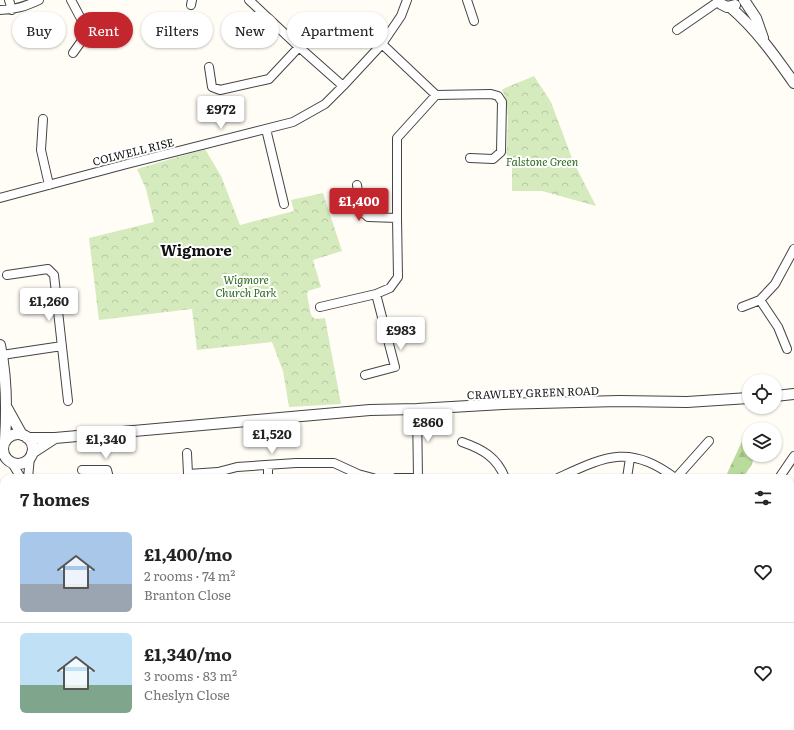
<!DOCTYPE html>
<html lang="en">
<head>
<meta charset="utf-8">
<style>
  :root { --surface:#fff; --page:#f2f2f2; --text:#222; --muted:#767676; --line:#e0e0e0; --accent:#c4262e }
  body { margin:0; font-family:Literata,serif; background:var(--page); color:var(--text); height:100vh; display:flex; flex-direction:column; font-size:15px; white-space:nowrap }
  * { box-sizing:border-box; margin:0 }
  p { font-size:13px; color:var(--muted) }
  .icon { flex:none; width:22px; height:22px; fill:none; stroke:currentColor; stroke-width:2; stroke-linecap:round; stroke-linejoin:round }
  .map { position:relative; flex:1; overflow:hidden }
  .side { position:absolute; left:0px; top:474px; width:794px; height:256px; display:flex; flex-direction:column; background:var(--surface); border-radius:12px 12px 0 0; box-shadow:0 1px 3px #0004 }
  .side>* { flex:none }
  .banner { position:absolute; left:12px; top:12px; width:400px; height:36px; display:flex; gap:8px }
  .controls { position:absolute; left:742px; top:374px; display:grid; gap:8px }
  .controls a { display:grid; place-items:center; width:40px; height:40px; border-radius:50%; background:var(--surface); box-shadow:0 1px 3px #0004; font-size:20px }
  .price { position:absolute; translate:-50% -34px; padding:0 9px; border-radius:4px; background:#fff; color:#222; font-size:13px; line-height:26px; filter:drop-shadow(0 1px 2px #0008) }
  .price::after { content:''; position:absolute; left:50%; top:24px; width:12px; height:9px; margin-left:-6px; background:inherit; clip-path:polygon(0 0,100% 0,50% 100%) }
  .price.selected { background:var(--accent); color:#fff }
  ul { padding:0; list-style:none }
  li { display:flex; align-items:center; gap:12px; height:100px; padding:0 20px }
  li+li { border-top:1px solid var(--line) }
  li span { display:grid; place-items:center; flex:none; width:112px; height:80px; border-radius:6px; color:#555 }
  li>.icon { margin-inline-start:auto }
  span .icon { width:48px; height:48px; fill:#fffc; stroke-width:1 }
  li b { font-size:17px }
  h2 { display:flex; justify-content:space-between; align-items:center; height:48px; padding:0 20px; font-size:17px }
  .tag { padding:0 14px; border-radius:18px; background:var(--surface); box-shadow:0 1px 3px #0004; font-size:14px; line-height:36px }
  .tag.selected { background:var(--accent); color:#fff }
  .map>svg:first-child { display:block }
  .farmland { fill:url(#farmland-furrows) }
  .forest { fill:url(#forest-firs) }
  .park { fill:url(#park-crowns) }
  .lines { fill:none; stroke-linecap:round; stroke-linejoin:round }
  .minor-casing { stroke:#444; stroke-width:10 }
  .tertiary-casing { stroke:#444; stroke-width:12 }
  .minor { stroke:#fff; stroke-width:8 }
  .tertiary { stroke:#fff; stroke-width:10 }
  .labels { text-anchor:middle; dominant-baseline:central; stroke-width:4; stroke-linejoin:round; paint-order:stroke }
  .street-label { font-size:11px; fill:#111; stroke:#fff }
  .park-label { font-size:11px; font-style:italic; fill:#2f6b1f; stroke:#fff }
  .district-label { font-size:15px; font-weight:bold; fill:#111; stroke:#fff }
</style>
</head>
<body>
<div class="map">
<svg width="794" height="730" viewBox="0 0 794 730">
  <defs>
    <pattern id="farmland-furrows" width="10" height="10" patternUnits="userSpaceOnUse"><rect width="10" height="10" fill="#f6f3d4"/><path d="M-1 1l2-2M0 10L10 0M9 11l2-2" fill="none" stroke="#d2cfb5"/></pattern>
    <pattern id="forest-firs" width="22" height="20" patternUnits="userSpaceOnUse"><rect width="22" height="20" fill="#b9dc9c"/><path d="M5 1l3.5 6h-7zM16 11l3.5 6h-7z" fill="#9ebc85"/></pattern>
    <pattern id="park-crowns" width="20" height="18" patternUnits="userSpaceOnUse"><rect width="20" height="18" fill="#d5ebbd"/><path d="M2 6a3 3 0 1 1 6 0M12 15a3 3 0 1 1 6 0" fill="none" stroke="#b6c8a1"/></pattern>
  </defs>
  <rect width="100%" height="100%" fill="#fffdf5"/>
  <path class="farmland" d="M0 649 4 653V726H94L99 730H0Z"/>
  <path class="forest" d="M749 433V455H754L752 464 743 478H725L745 435Z
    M204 726H267L258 730H193Z
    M462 726H559L560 730H464Z"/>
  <path class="park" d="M534 76 551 102 573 161 596 206 542 191H512V163L506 153 507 147C507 129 511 107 502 90L505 88Z
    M205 149 221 176 240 225 294 211 291 200 323 193 342 251 313 260 321 287 308 291 307 294 311 315 315 319 325 318 341 404 289 407 283 371 272 342 197 350 192 309 99 320 89 238 154 222 146 189 137 169Z
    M349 726H462L464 730H350Z"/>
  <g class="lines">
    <defs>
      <path id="minor" d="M9 0 12 10
        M71 0 88 32 115 25
        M249 0 299 47 343 86
        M467 0 474 21
        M191 5 192 0
        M0 10C15 10 26 6 39 0
        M677 30 719 1
        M73 53 88 32
        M209 67 212 87 220 90 269 79 299 47
        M436 95 491 94 498 96 502 102 501 152 493 159 470 158
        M43 119 41 150 49 185
        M266 129 284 204
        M357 185 361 211 368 217 397 218
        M0 198 127 164 293 122 325 104 343 86 382 44 401 16 407 0
        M7 275 48 269 54 275 68 401
        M760 300 778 327 787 349
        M320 307 376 294 390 288 398 277 397 218V138L436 95 382 44
        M742 307 760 300 775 284 794 249
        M2 355 62 346
        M365 375 395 367 376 294
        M417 409 418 478
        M462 442C482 449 497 457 505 478
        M187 453 188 474
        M12 463 21 478
        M268 465V478
        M82 470H107L109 478
        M28 478 30 457
        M189 478 188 474 218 472 237 467 296 463H334L358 474 373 478
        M396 478H418
        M558 478C604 457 630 443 675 478
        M627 478 630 458
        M676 478 709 441
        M779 478 794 456
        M0 518 4 517
        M790 526 794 529
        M790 609 794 611
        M585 726 588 730
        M682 727 689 730"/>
      <path id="tertiary" d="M719 0 721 4 727 7 735 5
        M744 0 756 18 763 38
        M730 7C756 29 775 56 794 83
        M0 345C7 377 7 409 5 441
        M775 396 794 394
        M7 408 22 435
        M3 449a15 15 0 1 1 30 0a15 15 0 1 1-30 0Z
        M27 438H55L370 410 417 409 503 404 619 401 687 402 749 398
        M32 453 55 438
        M790 650 794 642
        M762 730 763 726"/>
    </defs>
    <use href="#minor" class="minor-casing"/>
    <use href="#tertiary" class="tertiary-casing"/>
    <use href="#minor" class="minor"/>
    <use href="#tertiary" class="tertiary"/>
  </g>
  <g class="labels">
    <g class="street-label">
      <text transform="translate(133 151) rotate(-14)">COLWELL RISE</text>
      <text transform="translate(533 392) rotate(-2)">CRAWLEY GREEN ROAD</text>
    </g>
    <g class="park-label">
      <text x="542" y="161">Falstone Green</text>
      <text x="246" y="279">Wigmore<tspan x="246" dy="13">Church Park</tspan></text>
    </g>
    <g class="district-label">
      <text x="196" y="249">Wigmore</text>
    </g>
  </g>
</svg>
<div class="controls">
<a><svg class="icon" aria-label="locate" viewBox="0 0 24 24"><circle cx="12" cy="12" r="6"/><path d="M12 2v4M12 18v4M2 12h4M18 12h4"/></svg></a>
<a><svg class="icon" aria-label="layers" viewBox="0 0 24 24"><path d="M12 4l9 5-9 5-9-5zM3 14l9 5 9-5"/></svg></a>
</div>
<b class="price" style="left:221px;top:130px">£972</b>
<b class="price selected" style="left:359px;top:222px">£1,400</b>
<b class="price" style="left:49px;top:322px">£1,260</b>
<b class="price" style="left:401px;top:351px">£983</b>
<b class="price" style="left:428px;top:443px">£860</b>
<b class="price" style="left:272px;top:455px">£1,520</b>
<b class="price" style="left:106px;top:460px">£1,340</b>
<div class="banner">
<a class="tag">Buy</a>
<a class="tag selected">Rent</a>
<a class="tag">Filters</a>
<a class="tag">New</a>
<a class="tag">Apartment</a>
</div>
<section class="side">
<h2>7 homes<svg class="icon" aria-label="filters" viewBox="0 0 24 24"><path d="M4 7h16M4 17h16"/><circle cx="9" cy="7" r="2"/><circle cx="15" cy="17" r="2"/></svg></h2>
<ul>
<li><span style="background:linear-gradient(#a9c7e8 65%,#9aa5b1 0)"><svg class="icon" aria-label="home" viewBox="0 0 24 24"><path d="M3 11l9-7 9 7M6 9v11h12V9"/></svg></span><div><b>£1,400/mo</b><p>2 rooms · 74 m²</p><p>Branton Close</p></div><svg class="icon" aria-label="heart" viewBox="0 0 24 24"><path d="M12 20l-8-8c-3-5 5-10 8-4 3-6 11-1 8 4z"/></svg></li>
<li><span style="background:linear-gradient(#bfe0f5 65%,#7fa58c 0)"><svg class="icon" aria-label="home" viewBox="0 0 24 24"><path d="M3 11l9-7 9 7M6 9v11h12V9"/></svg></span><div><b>£1,340/mo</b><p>3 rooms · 83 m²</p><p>Cheslyn Close</p></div><svg class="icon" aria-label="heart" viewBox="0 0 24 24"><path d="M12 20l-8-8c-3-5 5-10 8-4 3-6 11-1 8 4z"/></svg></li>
</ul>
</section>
</div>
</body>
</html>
